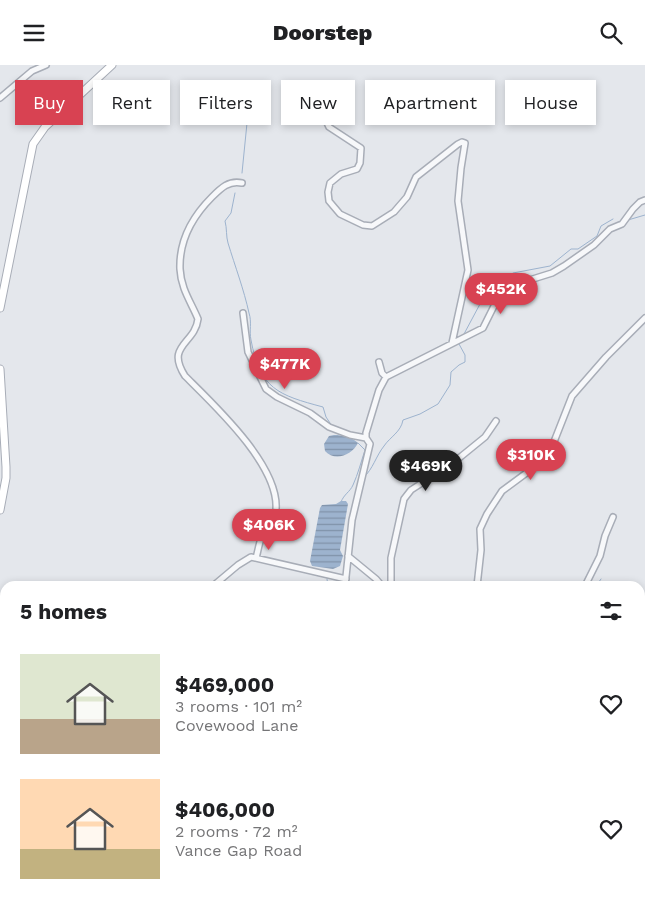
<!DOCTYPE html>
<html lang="en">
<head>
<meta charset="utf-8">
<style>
  :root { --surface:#fff; --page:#f2f2f2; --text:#202124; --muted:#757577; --accent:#d84252 }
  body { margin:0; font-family:"Work Sans",sans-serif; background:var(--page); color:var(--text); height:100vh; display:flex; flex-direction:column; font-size:19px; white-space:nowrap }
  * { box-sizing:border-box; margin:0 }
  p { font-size:16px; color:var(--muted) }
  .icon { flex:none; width:28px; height:28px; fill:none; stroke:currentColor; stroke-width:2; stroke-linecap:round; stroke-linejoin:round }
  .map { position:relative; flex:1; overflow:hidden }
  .drawer { position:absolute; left:0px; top:516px; width:645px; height:321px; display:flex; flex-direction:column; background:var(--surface); border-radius:15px 15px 0 0; box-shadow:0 2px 8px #0003 }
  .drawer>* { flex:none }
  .guide { position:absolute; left:15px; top:15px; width:615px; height:45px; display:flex; gap:10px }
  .price { position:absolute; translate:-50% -42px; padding:0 11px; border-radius:18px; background:var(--accent); color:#fff; font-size:16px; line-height:32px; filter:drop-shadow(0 1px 2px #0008) }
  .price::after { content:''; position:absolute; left:50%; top:30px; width:15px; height:11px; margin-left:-8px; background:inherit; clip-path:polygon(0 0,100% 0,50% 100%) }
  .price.selected { background:#222; color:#fff }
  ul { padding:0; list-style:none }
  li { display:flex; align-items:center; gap:15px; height:125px; padding:0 20px }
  li span { display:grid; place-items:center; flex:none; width:140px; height:100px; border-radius:0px; color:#555 }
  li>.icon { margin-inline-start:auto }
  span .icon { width:60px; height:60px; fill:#fffc; stroke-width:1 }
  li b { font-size:21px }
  h2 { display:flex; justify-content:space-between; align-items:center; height:60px; padding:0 20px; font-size:21px }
  .chip { padding:0 18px; border-radius:0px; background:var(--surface); box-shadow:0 2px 8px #0003; font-size:18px; line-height:45px }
  .chip.selected { background:var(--accent); color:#fff }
  header { display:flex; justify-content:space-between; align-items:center; height:65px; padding:0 20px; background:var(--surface); font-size:22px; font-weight:800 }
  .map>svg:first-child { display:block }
  .water { fill:url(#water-rules) }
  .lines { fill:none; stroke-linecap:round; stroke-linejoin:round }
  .stream { stroke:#9db3ce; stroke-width:1 }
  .street-casing { stroke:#a8adb7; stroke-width:8 }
  .secondary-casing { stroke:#a8adb7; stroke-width:9 }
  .street { stroke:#f7f8fa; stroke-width:5 }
  .secondary { stroke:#fff; stroke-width:7 }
</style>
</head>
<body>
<header><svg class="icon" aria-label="menu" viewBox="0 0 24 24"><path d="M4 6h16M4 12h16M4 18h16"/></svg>Doorstep<svg class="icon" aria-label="search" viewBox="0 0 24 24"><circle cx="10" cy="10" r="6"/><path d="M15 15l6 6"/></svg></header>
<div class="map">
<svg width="645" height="837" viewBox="0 0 645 837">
  <defs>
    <pattern id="water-rules" width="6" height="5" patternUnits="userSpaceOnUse" patternTransform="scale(1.25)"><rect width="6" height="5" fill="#9db3ce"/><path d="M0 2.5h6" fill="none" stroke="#8092a9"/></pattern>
  </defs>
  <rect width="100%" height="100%" fill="#e4e7ec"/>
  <path class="water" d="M334 370C343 370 352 372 358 378 352 390 335 397 325 386L324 379 329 371Z
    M341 436H346L348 439 340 485 343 491 340 501 333 504 312 501 310 496 320 443 322 440 336 439Z"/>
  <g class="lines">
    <path class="stream" d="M242 108 248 48 259 24
      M235 128 231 148 225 156C227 163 226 172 228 178 235 201 244 225 249 248 252 257 249 266 251 275 260 324 278 330 323 342L326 352 332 361
      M628 155 645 150
      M464 269 480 239 505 214 513 208 550 201 571 184H578L597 171 601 161 613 154
      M364 412C373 404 376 391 384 381 390 372 401 367 403 355L420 349 438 339 450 320 451 307 459 300 465 297V290L459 279
      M341 437C344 429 350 427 353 420 358 409 361 397 365 385L358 378
      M327 514 328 521
      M596 521 601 514
      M2 574 5 576
      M0 693 5 698
      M168 832 172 837
      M488 832C498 836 508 835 519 837
      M282 837 283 832
      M444 837 452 832"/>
    <defs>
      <path id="street" d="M0 33 32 6 46 0
        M325 33 322 37V47L329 62 361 83 360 98 357 104 341 109 330 118 328 127 329 136 340 149 363 160 372 161 394 147 407 132 416 112 458 79 462 77 465 78 461 103 458 136 468 205 452 278
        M242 118C229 115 221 123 212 132 193 151 179 176 180 204 181 224 191 237 198 254 195 279 165 280 185 311 214 340 279 400 276 444 275 454 266 462 262 471 259 478 258 486 256 493
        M243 248 248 287 266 324 277 332 310 348 329 362 350 370 366 373
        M379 297 382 308 386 312
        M348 491 376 514 382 521
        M213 521 238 500 251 492 346 514
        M345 521 352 455 370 379 366 373V368L379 325 386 312 483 263 495 239 504 228 520 218 552 208 564 201 594 180 610 164 622 159 633 144 640 137 645 135
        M391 521V493L404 434 411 425 453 398 485 372 496 356
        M477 521 481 485 480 464 487 449 502 426 548 392 572 331 606 292 645 253
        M585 521 600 491 605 471 613 452
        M531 832 539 837
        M579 832 585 837
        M6 837 12 832
        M321 837V832
        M548 837 561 832"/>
      <path id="secondary" d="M0 243 33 79 45 62 112 0
        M0 304 6 402V413L0 445"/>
    </defs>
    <use href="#street" class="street-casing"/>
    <use href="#secondary" class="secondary-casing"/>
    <use href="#street" class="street"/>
    <use href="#secondary" class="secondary"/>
  </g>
</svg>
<b class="price" style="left:501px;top:250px">$452K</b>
<b class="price" style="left:285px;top:325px">$477K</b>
<b class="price" style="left:531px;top:416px">$310K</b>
<b class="price selected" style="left:426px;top:427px">$469K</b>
<b class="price" style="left:269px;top:486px">$406K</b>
<div class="guide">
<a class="chip selected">Buy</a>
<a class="chip">Rent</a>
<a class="chip">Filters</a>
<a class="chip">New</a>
<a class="chip">Apartment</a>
<a class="chip">House</a>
</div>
<section class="drawer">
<h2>5 homes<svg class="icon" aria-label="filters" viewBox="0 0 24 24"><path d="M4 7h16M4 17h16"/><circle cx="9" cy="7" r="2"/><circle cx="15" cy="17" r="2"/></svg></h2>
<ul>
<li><span style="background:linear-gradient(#dfe7d0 65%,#b9a48a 0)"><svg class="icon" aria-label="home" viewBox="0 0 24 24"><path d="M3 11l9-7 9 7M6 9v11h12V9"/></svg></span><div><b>$469,000</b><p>3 rooms · 101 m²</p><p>Covewood Lane</p></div><svg class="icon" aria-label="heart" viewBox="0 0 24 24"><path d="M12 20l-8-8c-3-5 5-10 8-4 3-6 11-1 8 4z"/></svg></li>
<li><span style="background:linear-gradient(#ffd9b3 70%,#c2b280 0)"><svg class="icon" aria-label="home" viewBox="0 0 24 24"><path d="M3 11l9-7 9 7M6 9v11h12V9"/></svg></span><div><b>$406,000</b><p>2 rooms · 72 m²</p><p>Vance Gap Road</p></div><svg class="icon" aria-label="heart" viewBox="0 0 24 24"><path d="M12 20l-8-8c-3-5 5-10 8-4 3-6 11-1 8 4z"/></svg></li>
</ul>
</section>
</div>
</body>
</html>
